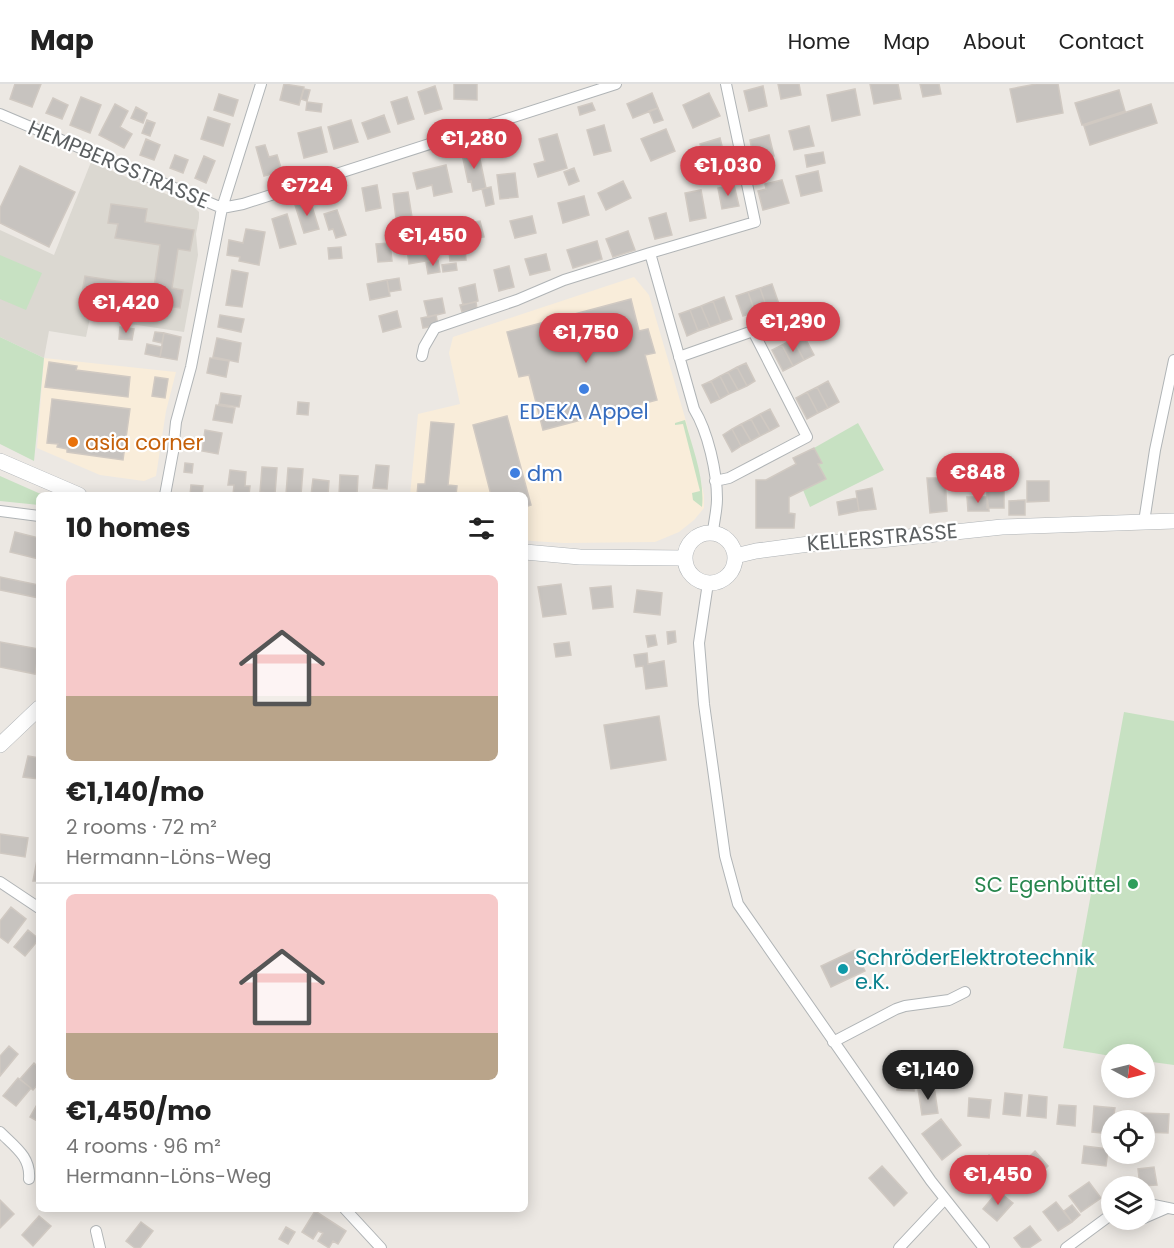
<!DOCTYPE html>
<html lang="en">
<head>
<meta charset="utf-8">
<style>
  :root { --surface:#fff; --page:#f6f6f6; --text:#222; --muted:#767676; --line:#e0e0e0; --accent:#d4404d }
  body { margin:0; font-family:Poppins,sans-serif; background:var(--page); color:var(--text); height:100vh; display:flex; flex-direction:column; font-size:22px; white-space:nowrap }
  * { box-sizing:border-box; margin:0 }
  p { font-size:20px; color:var(--muted) }
  .icon { flex:none; width:33px; height:33px; fill:none; stroke:currentColor; stroke-width:2; stroke-linecap:round; stroke-linejoin:round }
  .map { position:relative; flex:1; overflow:hidden }
  .sheet { position:absolute; left:36px; top:408px; width:492px; height:720px; display:flex; flex-direction:column; background:var(--surface); border-radius:9px; box-shadow:0 3px 15px #0003 }
  .sheet>* { flex:none }
  .needle { width:39px; rotate:97deg }
  .fabs { position:absolute; left:1101px; top:960px; display:grid; gap:12px }
  .fabs a { display:grid; place-items:center; width:54px; height:54px; border-radius:50%; background:var(--surface); box-shadow:0 3px 15px #0003; font-size:30px }
  .price { position:absolute; translate:-50% -51px; padding:0 14px; border-radius:21px; background:var(--accent); color:#fff; font-size:20px; line-height:39px; filter:drop-shadow(0 2px 3px #0008) }
  .price::after { content:''; position:absolute; left:50%; top:36px; width:18px; height:14px; margin-left:-9px; background:inherit; clip-path:polygon(0 0,100% 0,50% 100%) }
  .price.active { background:#222; color:#fff }
  ul { padding:0; list-style:none }
  li { display:grid; align-content:center; gap:12px; height:318px; padding:0 30px }
  li+li { border-top:2px solid var(--line) }
  li span { display:grid; place-items:center; height:186px; border-radius:9px; color:#555 }
  li>.icon { margin-inline-start:auto }
  span .icon { width:108px; height:108px; fill:#fffc; stroke-width:1 }
  li b { font-size:26px }
  h2 { display:flex; justify-content:space-between; align-items:center; height:72px; padding:0 30px; font-size:26px }
  header { display:flex; align-items:center; gap:36px; box-sizing:border-box; height:84px; padding:0 30px; background:var(--surface); border-bottom:2px solid var(--line) }
  header strong { font-size:28px }
  nav { display:flex; gap:33px; margin-inline-start:auto; font-size:21px }
  .map>svg:first-child { display:block }
  .commercial { fill:#f9edda }
  .education { fill:#dbd8d1 }
  .green { fill:#c7e1c2 }
  .building { fill:#c7c3bf; stroke:#d0c9c2; stroke-width:1.5 }
  .lines { fill:none; stroke-linecap:round; stroke-linejoin:round }
  .street-casing { stroke:#b0b4b6; stroke-width:12 }
  .secondary-casing { stroke:#afb3b6; stroke-width:16 }
  .street { stroke:#fff; stroke-width:10 }
  .secondary { stroke:#fff; stroke-width:15 }
  .shop-dot { fill:#3f7fe0; stroke:#fff; stroke-width:2 }
  .food-dot { fill:#e8710a; stroke:#fff; stroke-width:2 }
  .leisure-dot { fill:#2e9e5b; stroke:#fff; stroke-width:2 }
  .culture-dot { fill:#0f9aa8; stroke:#fff; stroke-width:2 }
  .labels { text-anchor:middle; dominant-baseline:central; stroke-width:4.5; stroke-linejoin:round; paint-order:stroke }
  .street-label { font-size:21px; fill:#5b5f61; stroke:#fff }
  .shop-label { font-size:21px; fill:#366cbe; stroke:#fff }
  .food-label { font-size:21px; fill:#c56008; stroke:#fff; text-anchor:start }
  .leisure-label { font-size:21px; fill:#27864d; stroke:#fff; text-anchor:end }
  .culture-label { font-size:21px; fill:#0d838f; stroke:#fff; text-anchor:start }
</style>
</head>
<body>
<header>
<strong>Map</strong>
<nav><a>Home</a><a>Map</a><a>About</a><a>Contact</a></nav>
</header>
<div class="map">
<svg width="1174" height="1164" viewBox="0 0 1174 1164">
  <rect width="100%" height="100%" fill="#ece8e3"/>
  <path class="commercial" d="M634 193 649 211 686 337 704 411V424L694 436 679 448 655 458 564 459 532 457 525 456V411H410L418 330 460 320 449 269 453 253Z
    M44 274 176 288 166 327 156 392 144 397 100 391 37 364Z"/>
  <path class="education" d="M91 78 192 121 199 128V134L196 150 198 171 184 248 90 234 86 253 49 247 44 274 0 253V146L54 171Z"/>
  <path class="green" d="M0 171 42 189 26 226 0 215Z
    M0 253 44 274 34 377 0 360Z
    M685 336C692 363 705 394 702 423L693 416 692 409 700 407 683 340 675 341V339Z
    M858 339 884 386 810 423 803 406 826 395 818 380 822 378 814 364Z
    M0 392 43 411H39V421L0 417Z
    M1124 628 1174 637V981L1145 977 1144 970 1111 972 1063 964Z"/>
  <path class="building" d="M15 0H41L32 23 10 15Z
    M284 0 304 3 299 21 280 16Z
    M454 0H477V16L454 15Z
    M778 0H799L801 11 781 15Z
    M870 0H898L901 15 874 20Z
    M920 0H939L941 10 923 13Z
    M1036 0H1058L1063 29 1017 38 1010 5Z
    M435 2 442 25 425 30 418 8Z
    M763 2 767 22 749 27 744 7Z
    M304 5 310 6 307 17 301 15Z
    M855 5 860 31 832 37 827 11Z
    M1119 6 1125 27 1082 41 1075 19Z
    M652 9 658 24 633 34 627 20Z
    M709 9 720 32 693 44 683 21Z
    M219 10 238 16 233 32 214 26Z
    M81 13 101 21 90 49 70 41Z
    M407 13 414 35 398 40 391 18Z
    M53 14 68 21 62 35 46 29Z
    M307 18 322 20 321 28 306 26Z
    M592 19 595 26 580 31 578 23Z
    M115 20 128 27 120 43 132 50 124 64 99 51Z
    M1151 20 1157 39 1090 61 1084 42Z
    M136 23 147 29 143 39 131 34Z
    M658 24 663 36 654 39 649 27Z
    M384 31 390 48 368 55 362 39Z
    M208 33 230 40 223 62 201 55Z
    M147 36 155 39 150 52 142 49Z
    M351 36 358 58 334 65 328 43Z
    M604 41 611 67 594 71 587 46Z
    M809 42 814 62 794 66 789 47Z
    M321 43 327 68 304 74 298 49Z
    M666 45 675 67 651 77 641 55Z
    M557 50 567 84 538 93 534 80 545 77 539 55Z
    M769 51 774 72 754 76 750 56Z
    M720 54 725 74 706 80 700 60Z
    M146 55 160 61 154 76 140 71Z
    M265 61 269 73 277 71 282 87 264 92 256 63Z
    M478 66 486 104 473 107 471 97 468 98 462 70Z
    M823 68 825 79 807 83 805 71Z
    M175 71 188 76 183 89 170 84Z
    M204 72 215 77 206 99 195 94Z
    M731 74 733 83 720 87 718 78Z
    M446 81 452 108 434 112 432 101 417 105 413 89Z
    M20 82 75 108 49 163 0 139V124Z
    M574 84 579 97 569 101 564 88Z
    M818 87 822 107 801 112 796 92Z
    M515 89 518 113 500 115 497 91Z
    M782 96 789 119 763 126 758 107 766 105 765 100Z
    M623 97 631 114 606 126 598 109Z
    M377 101 381 124 366 127 362 104Z
    M734 101 739 122 722 125 718 104Z
    M491 103 494 120 486 122 482 105Z
    M701 106 706 134 690 137 685 109Z
    M408 108 412 133 396 135 393 110Z
    M584 112 589 131 563 139 558 119Z
    M310 116 319 145 304 149 295 121Z
    M111 120 147 125 145 138 194 146 190 167 178 165 172 204 183 206 180 224 82 209 85 192 154 203 160 161 115 154 118 140 108 139Z
    M337 126 346 151 336 154 333 145 329 146 324 130Z
    M666 129 672 151 655 155 649 134Z
    M287 130 296 160 280 164 272 135Z
    M532 132 536 149 515 154 510 137Z
    M480 137 484 153 477 154 473 138Z
    M246 145 265 148 259 181 239 177 240 173 227 171 229 156 243 159Z
    M628 147 635 166 613 173 606 155Z
    M464 155 466 176 450 177 448 157Z
    M597 157 602 175 573 184 567 166Z
    M390 159 392 177 378 178 376 160Z
    M429 161 432 176 409 180 407 165Z
    M341 163 342 174 329 175 328 164Z
    M546 170 550 186 530 191 525 175Z
    M438 176 440 188 428 190 426 178Z
    M456 179 457 186 443 188 442 181Z
    M509 182 514 203 499 207 494 186Z
    M232 186 248 189 242 223 226 221Z
    M399 194 401 206 389 208 387 196Z
    M387 196 390 212 370 216 367 200Z
    M475 200 478 217 463 221 459 204Z
    M772 200 779 220 767 224 760 204Z
    M760 204 767 224 755 228 748 208Z
    M748 208 755 228 743 232 736 212Z
    M724 213 732 235 721 239 713 217Z
    M442 214 445 229 428 233 424 217Z
    M631 215 639 247 648 245 655 269 645 271 657 316 543 346 529 291 519 293 507 248Z
    M713 217 721 239 710 243 701 222Z
    M476 218 477 225 462 228 460 221Z
    M701 222 710 243 698 247 690 226Z
    M690 226 698 247 687 252 679 230Z
    M397 227 401 243 383 248 379 232Z
    M220 231 244 235 241 248 218 243Z
    M436 231 438 241 423 244 421 234Z
    M120 243 134 245 132 256 119 255Z
    M155 248 164 249 162 259 153 257Z
    M164 249 181 253 177 276 160 273Z
    M803 250 814 271 804 276 793 255Z
    M217 254 241 259 238 278 213 273Z
    M793 255 804 276 793 282 782 261Z
    M147 260 162 263 160 273 145 270Z
    M782 261 793 282 783 287 772 266Z
    M210 274 229 277 226 293 207 289Z
    M49 278 77 282 76 286 130 293 128 313 45 303Z
    M746 279 755 297 747 302 737 283Z
    M737 283 747 302 738 306 728 288Z
    M728 288 738 306 729 310 720 292Z
    M720 292 729 310 720 315 711 297Z
    M155 293 168 295 165 314 152 312Z
    M711 297 720 315 711 319 702 301Z
    M828 297 839 318 828 324 817 303Z
    M817 303 828 324 818 329 807 308Z
    M807 308 818 329 807 335 796 314Z
    M221 309 241 312 239 323 219 320Z
    M52 315 130 325 123 376 67 368V365L57 363 58 360 47 359Z
    M298 318 309 319 308 331 297 330Z
    M216 321 235 324 232 339 213 336Z
    M770 325 779 342 770 347 760 330Z
    M760 330 770 347 760 352 751 335Z
    M507 332 531 421 525 423V411H491L473 341Z
    M751 335 760 352 751 357 741 340Z
    M431 338 454 340 448 401 457 402 456 411H417L418 400H425Z
    M741 340 751 357 741 362 732 345Z
    M732 345 741 362 732 368 723 351Z
    M205 346 222 349 218 370 202 367Z
    M814 364 822 379 818 380 826 395 789 413V429L795 430 794 444H756V396H766L796 380 793 374Z
    M185 379 193 380 192 389 184 388Z
    M376 381 389 382 387 405 373 404Z
    M262 383 277 384 275 410 260 408Z
    M288 384 303 385 301 411 286 410Z
    M230 386 246 388 245 402H250L249 411H233L234 401H228Z
    M340 391 358 392 357 411H339Z
    M927 394H945L947 427 930 429Z
    M313 395 329 397 328 411H311Z
    M1027 397H1049V417L1027 418Z
    M987 400H1004V424H987Z
    M191 401 203 402 202 411H190Z
    M872 404 876 425 859 427 856 407Z
    M967 413H987L989 427H968Z
    M857 414 859 427 839 431 837 418Z
    M1025 416V431H1009V417Z
    M15 448 39 454V475L10 468Z
    M0 493 39 501V514L0 506Z
    M561 500 566 530 543 533 538 503Z
    M611 502 613 523 593 525 590 504Z
    M637 506 662 509 660 531 634 528Z
    M675 547 676 558 668 560 667 548Z
    M655 551 657 561 648 563 646 552Z
    M0 558 39 565 35 590 0 583Z
    M569 558 571 571 556 573 554 560Z
    M647 569 648 580 664 577 667 602 646 605 643 582 636 583 634 571Z
    M659 632 666 676 611 685 604 641Z
    M28 672 39 674V695L23 693Z
    M0 750 28 754 25 773 0 769Z
    M37 776H39V797H33Z
    M11 823 26 835 8 859 0 853V837Z
    M28 846 39 855 25 872 14 863Z
    M855 866 865 887 831 903 821 882Z
    M9 962 18 970 0 992V972Z
    M34 979 39 984V999L33 1006 20 995Z
    M897 993H914V1007L897 1006Z
    M18 994 31 1004 16 1022 3 1012Z
    M934 1002 938 1029 922 1031 918 1005Z
    M1005 1009 1022 1011 1020 1032 1003 1030Z
    M1029 1011 1047 1013 1046 1034 1027 1032Z
    M969 1014 991 1016 989 1034 968 1032Z
    M39 1017V1038L30 1033Z
    M1059 1021 1076 1022 1075 1042 1057 1040Z
    M1094 1022 1115 1024 1113 1036H1112V1050L1092 1048Z
    M1141 1029 1169 1030 1168 1049 1144 1048V1036H1141Z
    M941 1035 961 1061 942 1076 922 1050Z
    M1084 1062 1108 1065 1106 1082 1082 1079Z
    M1035 1067 1048 1082 1035 1095 1021 1081Z
    M989 1071 1000 1085 979 1101 968 1087Z
    M882 1082 907 1109 894 1122 869 1094Z
    M1154 1083 1157 1101 1140 1102 1138 1085Z
    M1027 1087 1035 1095 1031 1099 1023 1090Z
    M1089 1098 1101 1114 1081 1128 1069 1112Z
    M998 1107 1013 1119 997 1137 983 1125Z
    M0 1116 14 1130 0 1144Z
    M1056 1118 1072 1138 1058 1147 1043 1128Z
    M1072 1121 1080 1131 1072 1138 1064 1127Z
    M315 1127 346 1147 338 1160 333 1157 329 1164 318 1157 323 1149 318 1147 313 1155 302 1148Z
    M39 1132 51 1142 33 1162 22 1151Z
    M141 1138 153 1147 140 1164H135L126 1157Z
    M1030 1142 1041 1156 1029 1164H1022L1014 1154Z
    M286 1143 295 1148 288 1160 279 1155Z"/>
  <g class="lines">
    <defs>
      <path id="street" d="M0 30 222 124 243 120 616 0
        M753 247 795 230
        M422 272 424 263 435 244 517 216 564 196 650 169
        M679 273 753 247 807 353 729 394 715 397
        M165 411 173 368 176 338 191 283 222 124 261 0
        M0 427 39 432
        M1144 438 1155 366 1174 276
        M713 448C714 437 717 426 717 415 717 388 708 348 694 325L650 169 755 138 726 0
        M708 499 699 559 704 620 725 772 738 820 931 1097 984 1164
        M0 798 39 824
        M833 958 896 925 905 922 949 916 965 908
        M0 1048C15 1063 31 1073 29 1095
        M1144 1119 1174 1125
        M345 1125 381 1164
        M1144 1134 1167 1124
        M1126 1136H1136
        M96 1147 100 1164
        M899 1164 944 1116
        M1066 1164 1112 1130"/>
      <path id="secondary" d="M0 377 79 411
        M685 474a25 25 0 1 1 50 0a25 25 0 1 1-50 0Z
        M525 468 580 473 684 474
        M735 472 756 467 809 460 880 456 1002 443 1174 437
        M0 661 39 624"/>
    </defs>
    <use href="#street" class="street-casing"/>
    <use href="#secondary" class="secondary-casing"/>
    <use href="#street" class="street"/>
    <use href="#secondary" class="secondary"/>
  </g>
  <g class="shop-dot">
    <circle cx="584" cy="305" r="6"/>
    <circle cx="515" cy="389" r="6"/>
  </g>
  <circle class="food-dot" cx="73" cy="358" r="6"/>
  <circle class="leisure-dot" cx="1133" cy="800" r="6"/>
  <circle class="culture-dot" cx="843" cy="885" r="6"/>
  <g class="labels">
    <g class="street-label">
      <text transform="translate(119 80) rotate(23)">HEMPBERGSTRASSE</text>
      <text transform="translate(882 453) rotate(-5)">KELLERSTRASSE</text>
    </g>
    <g class="shop-label">
      <text x="584" y="327">EDEKA Appel</text>
      <text x="527" y="389" text-anchor="start">dm</text>
    </g>
    <g class="food-label">
      <text x="85" y="358">asia corner</text>
    </g>
    <g class="leisure-label">
      <text x="1121" y="800">SC Egenbüttel</text>
    </g>
    <g class="culture-label">
      <text x="855" y="873">SchröderElektrotechnik<tspan x="855" dy="24">e.K.</tspan></text>
    </g>
  </g>
</svg>
<div class="fabs">
<a><svg class="needle" viewBox="-14 -14 28 28"><path d="M0-13l5 13h-10z" fill="#e53935"/><path d="M0 13l5-13h-10z" fill="#767676"/></svg></a>
<a><svg class="icon" aria-label="locate" viewBox="0 0 24 24"><circle cx="12" cy="12" r="6"/><path d="M12 2v4M12 18v4M2 12h4M18 12h4"/></svg></a>
<a><svg class="icon" aria-label="layers" viewBox="0 0 24 24"><path d="M12 4l9 5-9 5-9-5zM3 14l9 5 9-5"/></svg></a>
</div>
<b class="price" style="left:474px;top:86px">€1,280</b>
<b class="price" style="left:728px;top:113px">€1,030</b>
<b class="price" style="left:307px;top:133px">€724</b>
<b class="price" style="left:433px;top:183px">€1,450</b>
<b class="price" style="left:126px;top:250px">€1,420</b>
<b class="price" style="left:793px;top:269px">€1,290</b>
<b class="price" style="left:586px;top:280px">€1,750</b>
<b class="price" style="left:978px;top:420px">€848</b>
<b class="price active" style="left:928px;top:1017px">€1,140</b>
<b class="price" style="left:998px;top:1122px">€1,450</b>
<section class="sheet">
<h2>10 homes<svg class="icon" aria-label="filters" viewBox="0 0 24 24"><path d="M4 7h16M4 17h16"/><circle cx="9" cy="7" r="2"/><circle cx="15" cy="17" r="2"/></svg></h2>
<ul>
<li><span style="background:linear-gradient(#f6c9c9 65%,#b9a48a 0)"><svg class="icon" aria-label="home" viewBox="0 0 24 24"><path d="M3 11l9-7 9 7M6 9v11h12V9"/></svg></span><div><b>€1,140/mo</b><p>2 rooms · 72 m²</p><p>Hermann-Löns-Weg</p></div></li>
<li><span style="background:linear-gradient(#f6c9c9 75%,#b9a48a 0)"><svg class="icon" aria-label="home" viewBox="0 0 24 24"><path d="M3 11l9-7 9 7M6 9v11h12V9"/></svg></span><div><b>€1,450/mo</b><p>4 rooms · 96 m²</p><p>Hermann-Löns-Weg</p></div></li>
</ul>
</section>
</div>
</body>
</html>
